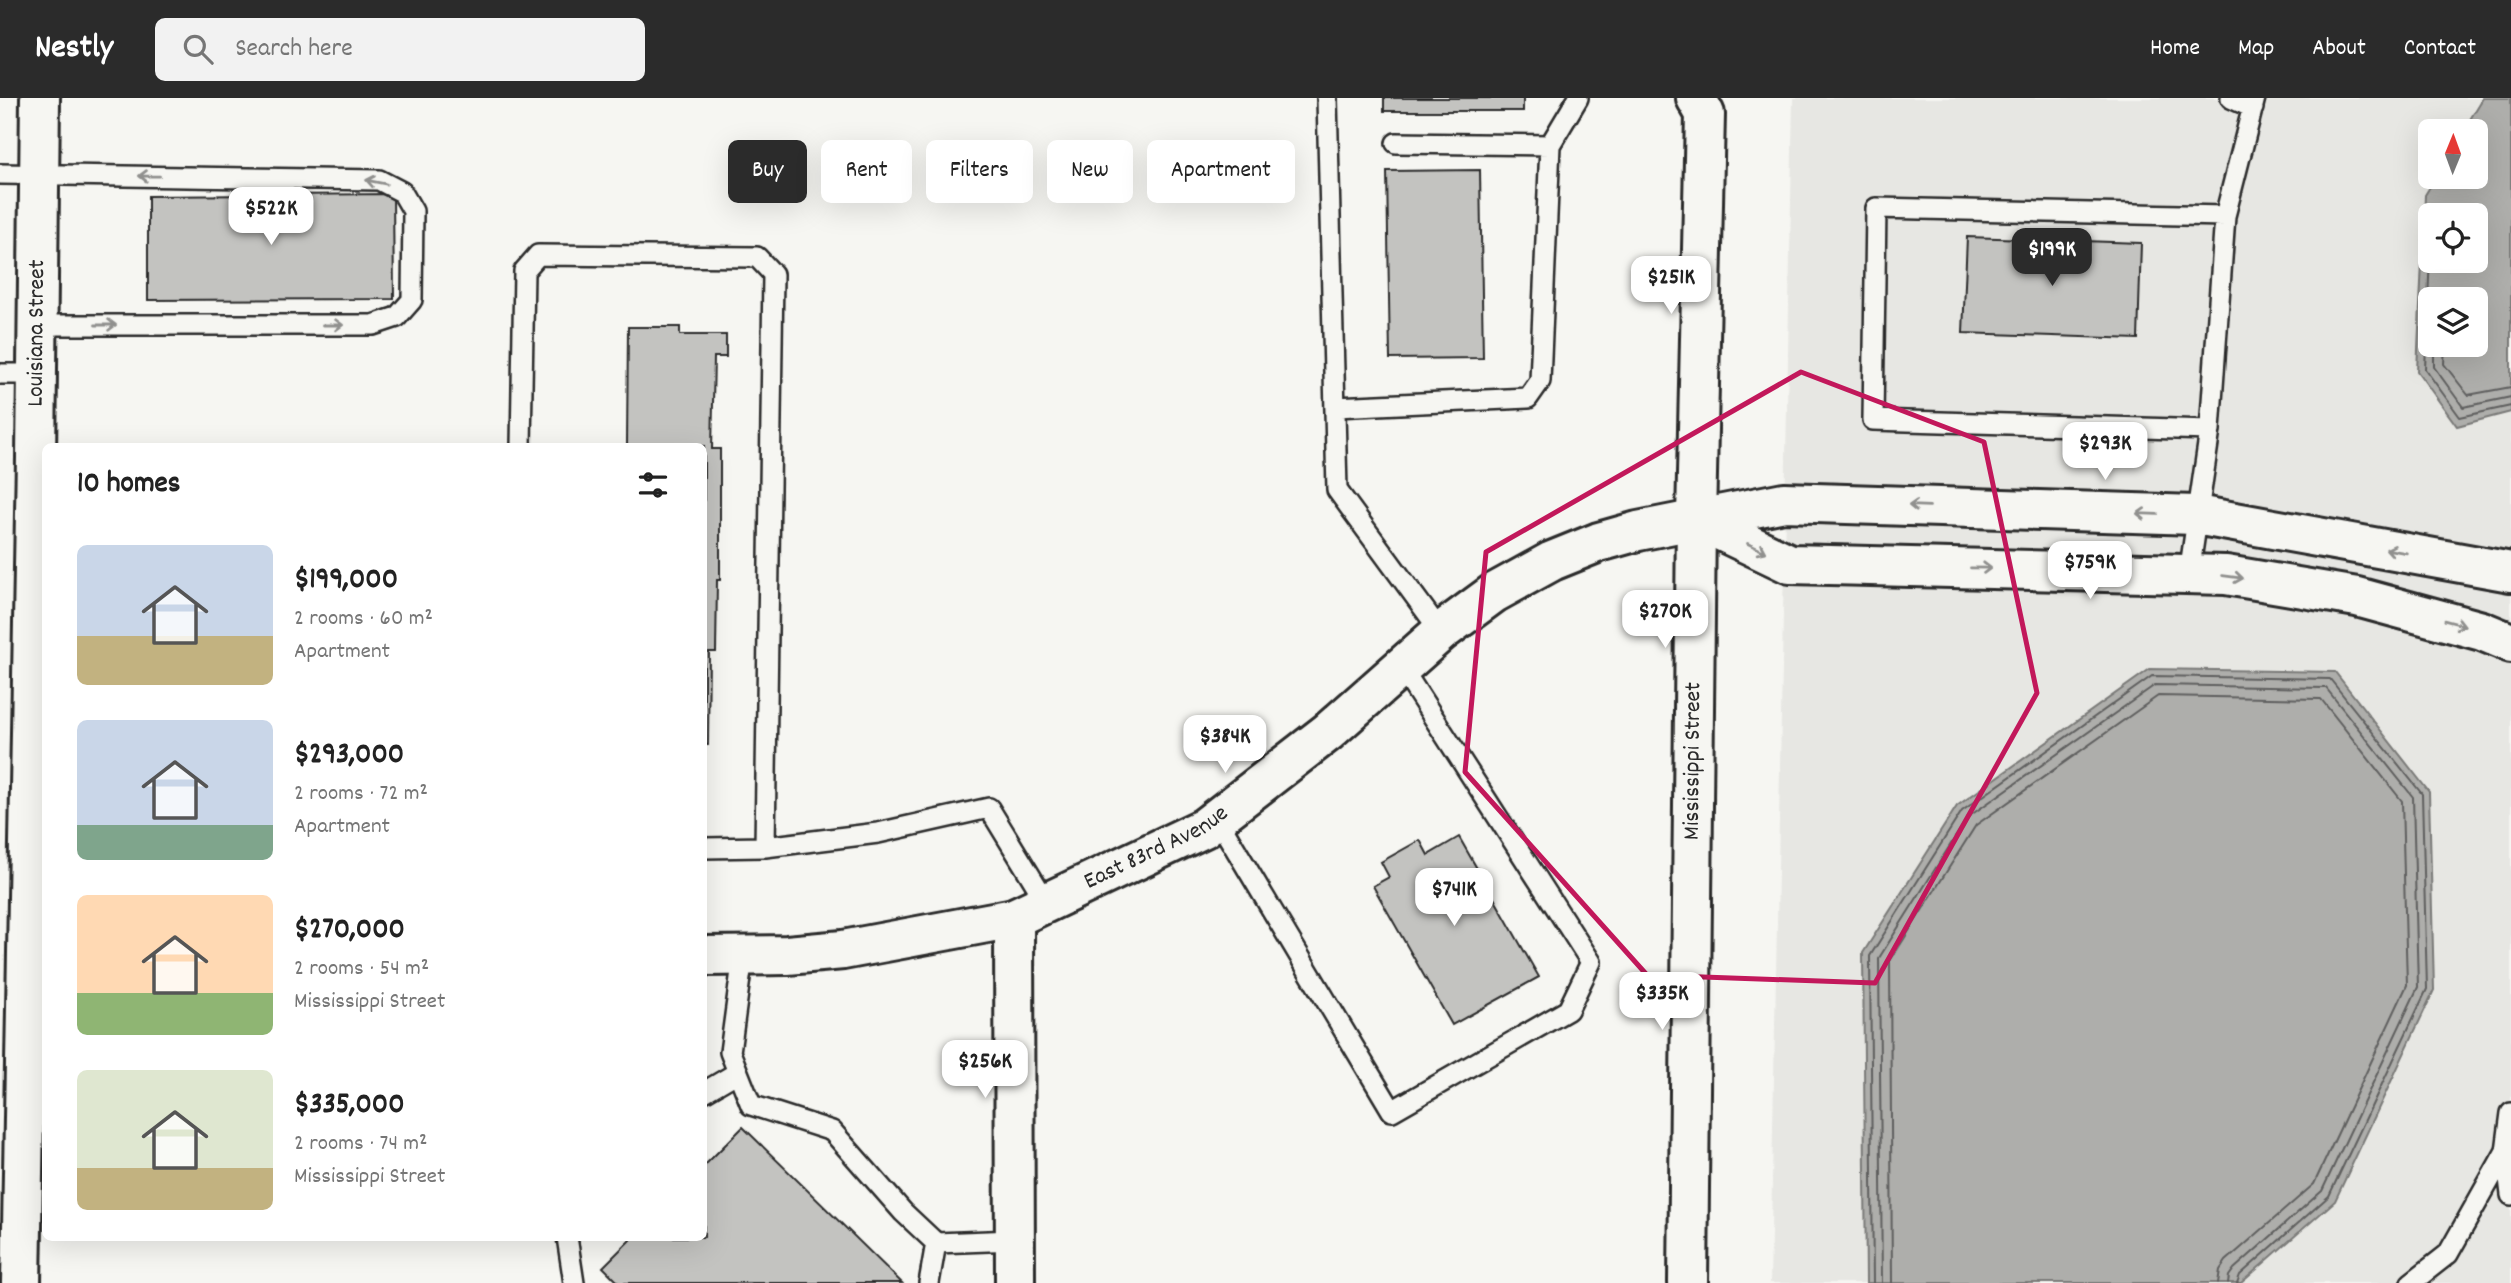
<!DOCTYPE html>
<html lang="en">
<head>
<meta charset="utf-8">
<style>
  :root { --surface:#fff; --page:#f2f2f2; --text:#222; --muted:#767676; --accent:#2b2b2b }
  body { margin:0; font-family:Dekko,sans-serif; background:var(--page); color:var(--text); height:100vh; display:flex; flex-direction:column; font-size:26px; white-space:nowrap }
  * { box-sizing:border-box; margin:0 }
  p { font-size:23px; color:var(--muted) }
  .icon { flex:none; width:38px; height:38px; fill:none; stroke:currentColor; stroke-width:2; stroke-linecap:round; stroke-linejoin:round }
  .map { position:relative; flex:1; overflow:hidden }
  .drawer { position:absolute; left:42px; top:345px; width:665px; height:798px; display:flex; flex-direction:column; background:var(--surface); border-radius:10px; box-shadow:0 7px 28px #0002 }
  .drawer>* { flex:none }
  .banner { position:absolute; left:728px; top:42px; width:665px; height:63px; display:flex; gap:14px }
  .needle { width:46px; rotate:1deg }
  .fabs { position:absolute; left:2418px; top:21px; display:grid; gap:14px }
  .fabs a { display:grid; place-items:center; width:70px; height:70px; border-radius:10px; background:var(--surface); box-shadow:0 7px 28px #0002; font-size:35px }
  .price { position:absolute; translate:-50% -60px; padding:0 16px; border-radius:14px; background:#fff; color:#222; font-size:23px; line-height:46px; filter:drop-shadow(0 2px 4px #0008) }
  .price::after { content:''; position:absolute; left:50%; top:42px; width:21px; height:16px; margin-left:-10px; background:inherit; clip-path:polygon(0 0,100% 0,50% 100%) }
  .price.active { background:var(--accent); color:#fff }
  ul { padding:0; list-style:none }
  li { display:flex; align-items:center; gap:21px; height:175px; padding:0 35px }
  li span { display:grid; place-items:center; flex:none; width:196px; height:140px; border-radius:10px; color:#555 }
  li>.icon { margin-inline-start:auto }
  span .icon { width:84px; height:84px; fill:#fffc; stroke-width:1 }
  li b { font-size:30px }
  h2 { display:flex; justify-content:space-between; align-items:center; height:84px; padding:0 35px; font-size:30px }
  .tag { padding:0 24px; border-radius:10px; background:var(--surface); box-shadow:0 7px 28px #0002; font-size:24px; line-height:63px }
  .tag.active { background:var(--accent); color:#fff }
  header { display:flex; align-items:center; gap:42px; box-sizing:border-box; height:98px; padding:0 35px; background:var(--accent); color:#fff }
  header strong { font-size:33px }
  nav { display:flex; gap:38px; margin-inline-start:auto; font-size:24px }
  .search { width:490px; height:63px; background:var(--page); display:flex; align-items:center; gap:18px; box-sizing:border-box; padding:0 24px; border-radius:10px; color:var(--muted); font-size:26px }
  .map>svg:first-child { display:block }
  .built { fill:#e7e7e3; fill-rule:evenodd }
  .water { fill:#aeaeab; stroke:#7a7a78; stroke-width:2; fill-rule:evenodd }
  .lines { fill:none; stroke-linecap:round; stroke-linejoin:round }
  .shore { stroke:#5f5f5e; stroke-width:2 }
  .building { fill:#c3c3c0; stroke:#2b2b2b; stroke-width:2 }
  .service-casing { stroke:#2b2b2b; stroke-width:24 }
  .minor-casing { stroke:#2b2b2b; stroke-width:44 }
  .tertiary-casing { stroke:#2b2b2b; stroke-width:44 }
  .service { stroke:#f6f6f2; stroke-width:19 }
  .minor { stroke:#f6f6f2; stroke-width:38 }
  .tertiary { stroke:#f6f6f2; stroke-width:38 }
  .oneway { stroke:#90908e }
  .marked { fill:none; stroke:#c2185b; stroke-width:5; stroke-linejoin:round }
  .labels { text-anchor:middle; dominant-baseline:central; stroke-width:7; stroke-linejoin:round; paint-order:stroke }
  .street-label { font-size:24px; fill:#2b2b2b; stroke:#f6f6f2 }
</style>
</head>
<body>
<header>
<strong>Nestly</strong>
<div class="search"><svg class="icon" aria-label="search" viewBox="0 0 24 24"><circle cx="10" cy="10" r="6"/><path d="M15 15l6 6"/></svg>Search here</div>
<nav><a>Home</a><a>Map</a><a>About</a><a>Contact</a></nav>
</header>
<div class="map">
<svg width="2511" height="1185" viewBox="0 0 2511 1185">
  <rect width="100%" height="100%" fill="#f6f6f2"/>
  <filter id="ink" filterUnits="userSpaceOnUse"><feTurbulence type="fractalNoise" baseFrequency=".0143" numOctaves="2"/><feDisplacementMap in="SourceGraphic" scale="14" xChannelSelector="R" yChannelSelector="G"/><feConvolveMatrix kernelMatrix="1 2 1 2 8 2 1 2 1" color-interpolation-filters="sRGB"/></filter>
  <g filter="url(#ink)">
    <path class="built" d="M1793 0H2511V1185H1770ZM2431 33H2476V79H2431ZM2431 117H2476V163H2431ZM2431 201H2476V247H2431Z"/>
    <path class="water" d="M2483 0H2511V314L2457 328 2417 273 2425 97 2436 79H2476V33H2463ZM2431 117H2476V163H2431ZM2431 201H2476V247H2431Z
      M2150 571 2335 574 2429 694 2434 892 2335 1103 2241 1185H1866L1863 855 1957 708Z"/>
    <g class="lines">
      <path class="shore" d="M2431 134 2425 271 2460 319 2511 308
        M2434 247V269L2463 309 2511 299
        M2445 247 2444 266 2468 297 2511 289
        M1873 1185 1870 858 1962 713 2152 578 2330 581 2422 696 2427 891 2329 1098 2240 1177 2237 1185
        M1882 1185 1879 860 1968 719 2155 587 2326 590 2413 699 2418 889 2322 1093 2234 1171 2229 1178 2228 1185
        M1892 1185 1890 863 1976 727 2158 598 2321 601 2402 703 2407 887 2314 1086 2226 1163 2220 1172 2218 1185"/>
    </g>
    <path class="building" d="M1384 0H1523V13H1384Z
      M1480 72 1483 260 1390 261 1387 73Z
      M393 96 394 201 148 202V98Z
      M1967 139 2141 145 2138 241 1963 235Z
      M628 229H680V237H726V259H714L712 351H720V482H717L716 554H709L708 647H704V348H627Z
      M1459 739 1539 879 1452 927 1373 788 1389 779 1381 764 1420 742 1428 757Z
      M743 1029 902 1185H619L603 1169 633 1139H704V1068Z"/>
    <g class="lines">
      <defs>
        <path id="service" d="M1327 0 1337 392 1441 534
          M2231 0 2253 10
          M1396 45 1550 47
          M0 76 379 82 402 94 413 113 412 202 397 219 373 227H38
          M0 276H37
          M1335 309 1528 300 1540 283 1550 47 1578 0
          M2210 332 1873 322 1876 110 2225 118
          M521 348 524 173 538 157 757 159 773 176 765 749
          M2189 476 2210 332 2225 118 2255 0
          M1217 720 1392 1013 1568 912 1591 864 1401 569
          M704 750 765 749 878 735 989 710 1047 805
          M743 858 730 954 751 1007 832 1033 903 1114 936 1145 1015 1142
          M704 994 738 974
          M2511 1015 2506 1053 2511 1097
          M567 1139 574 1185
          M929 1185 936 1145
          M2411 1185 2448 1156 2506 1053"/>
        <g id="minor">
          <path d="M1696 421 1790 466 2226 477 2357 499 2482 533 2511 545"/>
          <path d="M1014 820 1015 1185"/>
          <path id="s1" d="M704 858 787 857 843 852 1014 820 1204 730 1328 634 1441 534 1494 495 1552 463 1599 444 1638 433 1784 404 2196 417 2511 474"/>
          <path id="s2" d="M21 1185 36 360 40 0"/>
        </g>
        <g id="tertiary">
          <path id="s3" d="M1688 1185 1696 421 1705 16 1696 0"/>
        </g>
      </defs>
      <use href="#service" class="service-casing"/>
      <use href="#minor" class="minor-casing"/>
      <use href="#tertiary" class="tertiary-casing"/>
      <use href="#service" class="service"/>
      <use href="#minor" class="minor"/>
      <use href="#tertiary" class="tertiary"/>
    </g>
    <defs><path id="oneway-shaft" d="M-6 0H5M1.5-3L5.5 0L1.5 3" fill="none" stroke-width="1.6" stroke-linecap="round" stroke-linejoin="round" transform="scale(1.75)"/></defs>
    <g class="oneway">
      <use href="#oneway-shaft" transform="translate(149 78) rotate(-179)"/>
      <use href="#oneway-shaft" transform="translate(376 84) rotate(-169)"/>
      <use href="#oneway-shaft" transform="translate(106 227)"/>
      <use href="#oneway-shaft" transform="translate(333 227)"/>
      <use href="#oneway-shaft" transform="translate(1919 408) rotate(-178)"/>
      <use href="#oneway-shaft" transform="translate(2147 416) rotate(-178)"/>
      <use href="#oneway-shaft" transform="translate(1757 450) rotate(25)"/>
      <use href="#oneway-shaft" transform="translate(2396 453) rotate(-170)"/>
      <use href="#oneway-shaft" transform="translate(1981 470) rotate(1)"/>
      <use href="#oneway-shaft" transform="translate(2233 479) rotate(8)"/>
      <use href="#oneway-shaft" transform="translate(2455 525) rotate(15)"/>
    </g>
  </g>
  <path class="marked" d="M1801 274 1984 344 2037 595 1875 885 1647 877 1465 674 1486 454Z"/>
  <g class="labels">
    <g class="street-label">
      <text stroke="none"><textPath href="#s2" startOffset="950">Louisiana Street</textPath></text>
      <text stroke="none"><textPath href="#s3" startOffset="522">Mississippi Street</textPath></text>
      <text stroke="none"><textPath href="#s1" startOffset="472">East 83rd Avenue</textPath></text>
    </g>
  </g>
</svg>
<div class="fabs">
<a><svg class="needle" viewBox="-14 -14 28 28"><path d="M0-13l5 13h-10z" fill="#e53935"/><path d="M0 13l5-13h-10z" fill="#767676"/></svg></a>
<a><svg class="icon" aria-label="locate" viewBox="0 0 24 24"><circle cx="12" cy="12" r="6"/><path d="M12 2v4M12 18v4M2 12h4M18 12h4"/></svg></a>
<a><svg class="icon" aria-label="layers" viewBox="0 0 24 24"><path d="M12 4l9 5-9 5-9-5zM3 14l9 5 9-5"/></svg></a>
</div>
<b class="price" style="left:271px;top:149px">$522K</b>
<b class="price active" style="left:2052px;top:190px">$199K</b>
<b class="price" style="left:1671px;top:218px">$251K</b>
<b class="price" style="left:2105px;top:384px">$293K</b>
<b class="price" style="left:2090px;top:503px">$759K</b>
<b class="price" style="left:1665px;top:552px">$270K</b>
<b class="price" style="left:1225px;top:677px">$384K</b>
<b class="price" style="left:1454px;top:830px">$741K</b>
<b class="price" style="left:1662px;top:934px">$335K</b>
<b class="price" style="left:985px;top:1002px">$256K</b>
<div class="banner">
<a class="tag active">Buy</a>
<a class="tag">Rent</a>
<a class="tag">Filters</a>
<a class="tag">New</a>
<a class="tag">Apartment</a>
</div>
<section class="drawer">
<h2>10 homes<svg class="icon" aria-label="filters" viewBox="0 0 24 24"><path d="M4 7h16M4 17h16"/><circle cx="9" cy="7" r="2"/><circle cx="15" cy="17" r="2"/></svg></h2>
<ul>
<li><span style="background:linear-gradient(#c9d6e8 65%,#c2b280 0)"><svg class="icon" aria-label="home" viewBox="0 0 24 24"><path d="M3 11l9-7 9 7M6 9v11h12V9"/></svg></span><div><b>$199,000</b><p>2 rooms · 60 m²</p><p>Apartment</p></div></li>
<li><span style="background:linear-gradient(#c9d6e8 75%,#7fa58c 0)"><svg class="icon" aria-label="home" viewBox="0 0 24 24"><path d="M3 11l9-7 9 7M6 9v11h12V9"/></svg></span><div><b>$293,000</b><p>2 rooms · 72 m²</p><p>Apartment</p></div></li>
<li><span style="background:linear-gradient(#ffd9b3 70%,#8fb573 0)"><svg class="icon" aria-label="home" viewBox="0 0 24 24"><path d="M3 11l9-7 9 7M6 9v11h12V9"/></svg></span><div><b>$270,000</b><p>2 rooms · 54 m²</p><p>Mississippi Street</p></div></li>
<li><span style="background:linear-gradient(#dfe7d0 70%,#c2b280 0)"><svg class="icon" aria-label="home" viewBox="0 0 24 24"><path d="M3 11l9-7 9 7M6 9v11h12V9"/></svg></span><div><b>$335,000</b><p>2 rooms · 74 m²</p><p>Mississippi Street</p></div></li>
</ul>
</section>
</div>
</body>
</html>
